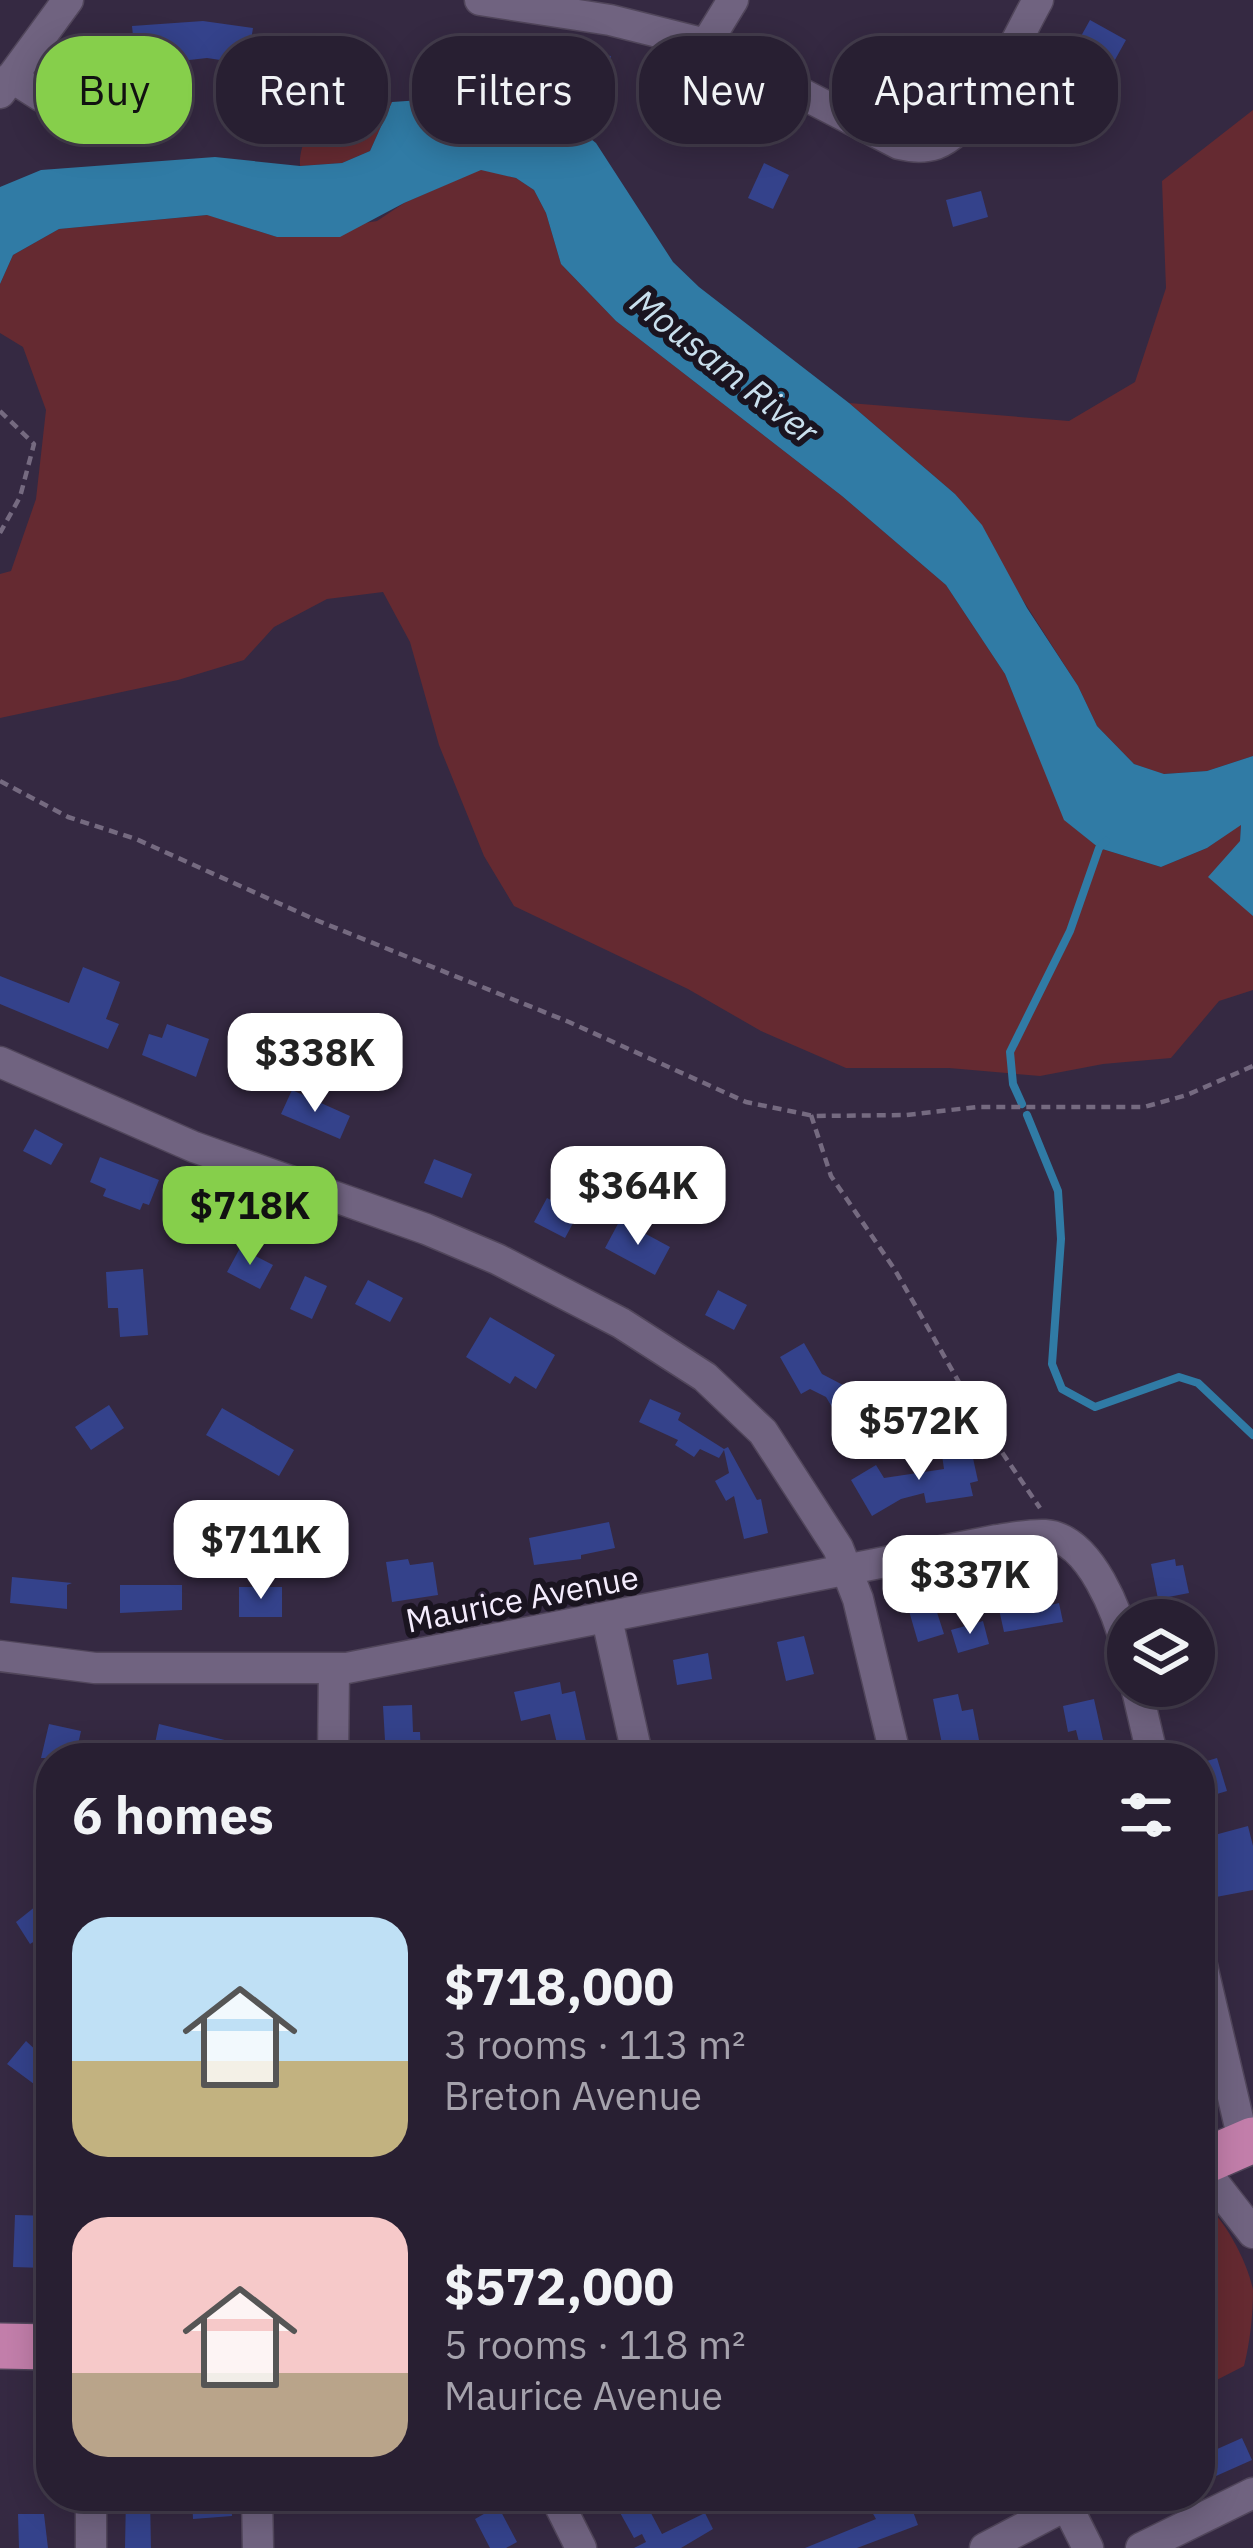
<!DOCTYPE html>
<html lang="en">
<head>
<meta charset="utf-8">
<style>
  :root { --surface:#281f32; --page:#342c3e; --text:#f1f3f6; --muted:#a5a2ac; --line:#443d4d; --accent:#86cf4b }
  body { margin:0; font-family:"IBM Plex Sans",sans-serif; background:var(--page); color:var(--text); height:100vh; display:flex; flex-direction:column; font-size:45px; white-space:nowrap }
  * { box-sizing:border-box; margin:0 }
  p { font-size:39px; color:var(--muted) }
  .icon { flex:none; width:66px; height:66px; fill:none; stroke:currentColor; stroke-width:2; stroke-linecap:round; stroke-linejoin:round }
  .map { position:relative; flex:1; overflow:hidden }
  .panel { position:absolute; left:36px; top:1743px; width:1179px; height:768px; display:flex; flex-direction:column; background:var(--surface); border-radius:48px; box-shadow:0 6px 30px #0003,0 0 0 3px var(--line) }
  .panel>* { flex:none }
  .guide { position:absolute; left:36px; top:36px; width:1182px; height:108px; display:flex; gap:24px }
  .fabs { position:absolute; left:1107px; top:1599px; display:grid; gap:24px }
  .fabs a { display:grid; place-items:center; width:108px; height:108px; border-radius:50%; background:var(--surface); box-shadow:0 6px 30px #0003,0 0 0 3px var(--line); font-size:60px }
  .price { position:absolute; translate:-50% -102px; padding:0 27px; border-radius:24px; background:#fff; color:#222; font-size:39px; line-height:78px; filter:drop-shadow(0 3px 6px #0008) }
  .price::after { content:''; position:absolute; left:50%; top:72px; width:36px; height:27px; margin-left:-18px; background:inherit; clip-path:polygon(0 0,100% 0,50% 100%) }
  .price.active { background:var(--accent); color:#111 }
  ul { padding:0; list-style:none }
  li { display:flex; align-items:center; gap:36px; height:300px; padding:0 36px }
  li span { display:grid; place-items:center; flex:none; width:336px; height:240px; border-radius:36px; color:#555 }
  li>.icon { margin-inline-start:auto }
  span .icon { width:144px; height:144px; fill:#fffc; stroke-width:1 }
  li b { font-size:51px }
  h2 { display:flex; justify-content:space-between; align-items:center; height:144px; padding:0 36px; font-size:51px }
  .pill { padding:0 42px; border-radius:48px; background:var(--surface); box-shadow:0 6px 30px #0003,0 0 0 3px var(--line); font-size:42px; line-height:108px }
  .pill.active { background:var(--accent); color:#111 }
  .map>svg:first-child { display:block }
  .green { fill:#652a31 }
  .water { fill:#307ba5 }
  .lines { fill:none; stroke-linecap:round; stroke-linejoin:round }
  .stream { stroke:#307ba5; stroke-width:8 }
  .building { fill:#34428b }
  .minor-casing { stroke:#51465b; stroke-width:33 }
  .highway-casing { stroke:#51465b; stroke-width:48 }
  .path { stroke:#756a80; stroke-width:4.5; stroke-dasharray:9 6; stroke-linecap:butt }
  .minor { stroke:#706380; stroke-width:30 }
  .highway { stroke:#c27eaa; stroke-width:45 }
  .labels { text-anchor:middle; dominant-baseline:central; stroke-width:12; stroke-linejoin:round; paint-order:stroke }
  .street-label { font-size:33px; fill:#f4ecfd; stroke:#1a1420 }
  .water-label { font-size:36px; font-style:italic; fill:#c9dfed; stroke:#1a1420 }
</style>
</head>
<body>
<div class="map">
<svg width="1253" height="2548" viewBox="0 0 1253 2548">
  <rect width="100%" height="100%" fill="#352942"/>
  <path class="green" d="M392 102 370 151 342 163 300 166C299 116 350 103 392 102Z
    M1253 110V756L1207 771 1163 774 1134 764 1097 726 1078 686 955 494 849 403 1069 421 1135 382 1166 288 1162 181Z
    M481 169 516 178 534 190 546 213 561 264 616 321 842 496 946 585 1005 674 1065 820 1099 848 1161 867 1207 848 1241 824 1237 899 1253 916V990L1219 1001 1171 1058 1103 1064 1040 1076 949 1068H846L761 1031 688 989 514 906 484 856 439 745 410 642 383 592 327 599 274 627 244 660 178 680 0 718V574L11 571 36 499 46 410 23 347 0 333V284L13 255 59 229 208 215 277 237 377 221 404 203Z
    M1200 2200C1223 2215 1248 2262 1253 2290 1253 2315 1250 2342 1244 2366L1203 2387 1200 2360 1214 2352 1200 2322Z"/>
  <path class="water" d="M436 99 572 124 596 143 673 262 699 287 849 403 955 494 982 525 1027 608 1078 686 1097 726 1134 764 1164 774 1207 771 1253 756V916L1208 877 1240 841 1241 825 1207 848 1161 867 1099 848 1064 820 1005 674 946 585 842 496 616 321 561 264 546 213 534 190 516 178 481 170 404 203 340 237H277L207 215 59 229 13 255 0 284V187L41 170 215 157 300 166 342 163 370 151 392 102Z"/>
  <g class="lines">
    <path class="stream" d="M1022 1104 1013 1084 1010 1052 1070 931 1099 848 1106 841
      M1027 1115 1058 1191 1061 1239 1052 1364 1062 1389 1095 1407 1179 1377 1198 1383 1253 1435"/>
  </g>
  <path class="building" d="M1090 20 1126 40 1111 67 1075 47Z
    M203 21 253 28 247 64 207 58 136 66 132 26Z
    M546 48 611 56 604 97 586 94 588 81 542 69Z
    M671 76 693 84 690 91 718 102 711 120 660 104Z
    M907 78 927 90 923 97 930 101 920 118 892 102Z
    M764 163 789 175 773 209 748 198Z
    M981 191 988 217 953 227 946 200Z
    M83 967 120 982 106 1019 119 1024 108 1049 0 1004V976L69 1003Z
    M167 1024 209 1039 196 1077 142 1055 149 1034 162 1038Z
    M292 1090 350 1116 340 1139 281 1114Z
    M35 1129 63 1144 51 1165 23 1151Z
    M100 1157 159 1180 149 1205 143 1203 140 1210 103 1196 106 1189 90 1182Z
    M434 1159 472 1174 462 1198 424 1183Z
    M547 1198 578 1214 565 1238 534 1222Z
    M620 1220 670 1247 655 1275 605 1248Z
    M240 1248 273 1265 260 1289 227 1272Z
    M143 1269 148 1335 120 1337 118 1308H108L106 1272Z
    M305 1276 327 1286 312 1319 290 1309Z
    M368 1280 403 1298 390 1322 355 1304Z
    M718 1290 747 1305 734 1330 705 1315Z
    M490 1317 555 1355 536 1389 515 1376 510 1384 466 1357Z
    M804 1343 822 1374 843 1385 847 1383 861 1406 839 1419 826 1397 810 1389 801 1394 780 1357Z
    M650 1399 681 1413 678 1420 724 1449 728 1447 757 1500 761 1499 768 1533 744 1539 734 1496 726 1501 715 1481 729 1473 724 1450 719 1458 700 1449 694 1457 675 1445 678 1440 639 1422Z
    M109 1405 124 1428 91 1450 75 1427Z
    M222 1408 294 1450 279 1476 206 1435Z
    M971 1449 978 1481 970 1483 973 1496 926 1503 924 1493 901 1499 872 1516 851 1480 876 1465 884 1478 944 1469 942 1455Z
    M609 1522 615 1548 581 1555V1559L534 1565 529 1538Z
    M408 1559 410 1565 433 1562 438 1595 392 1602 386 1562Z
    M1175 1559 1176 1566 1183 1565 1189 1593 1158 1599 1151 1564Z
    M12 1577 72 1583 67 1585V1609L10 1603Z
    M1037 1582 1042 1607 1059 1603 1063 1622 1004 1632 995 1591Z
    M120 1585H182V1610L120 1613Z
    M239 1587H282V1617H239Z
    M934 1603 944 1634 918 1642 909 1611Z
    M983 1621 989 1644 958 1653 951 1630Z
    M804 1636 814 1674 786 1681 777 1642Z
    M708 1653 712 1679 677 1685 673 1660Z
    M560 1682 562 1694 575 1691 587 1746 559 1752 550 1714 521 1721 514 1692Z
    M958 1694 962 1711 973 1709 980 1745 944 1754 933 1699Z
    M1094 1699 1107 1758H1083L1076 1730 1068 1732 1063 1706Z
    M412 1705 413 1732H420L421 1758H386L383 1706Z
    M49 1724 81 1731 75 1758H41Z
    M159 1724 237 1743 234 1758H152Z
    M1217 1758 1227 1791 1200 1799V1763Z
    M1248 1826 1253 1846V1890L1216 1897 1211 1875 1216 1874 1207 1837Z
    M51 1894V1943L46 1934 30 1944 16 1922Z
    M51 2040V2072L38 2087 7 2064 26 2041 40 2054Z
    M15 2215 51 2216V2247H46L45 2268 13 2267Z
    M1242 2438 1252 2460 1216 2476 1206 2454Z
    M126 2496H150L151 2548H125Z
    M192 2496H231L232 2516 193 2519Z
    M642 2496 662 2534 705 2513 713 2529 681 2548H634L646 2542 642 2534 634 2538 618 2509Z
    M908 2498 918 2525 857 2548H805L876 2519 872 2512Z
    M498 2506 517 2542 506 2548H490L475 2519Z
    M18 2514H44L48 2548H19Z"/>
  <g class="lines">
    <defs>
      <path id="minor" d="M480 0 610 20 706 44 899 144C911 147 924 148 936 144 978 129 1017 37 1038 0
        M706 44 733 0
        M11 77 41 96
        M0 93 68 0
        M0 1062 194 1147 426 1229 497 1259 621 1323 705 1377 763 1432 838 1548 858 1599 896 1758
        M607 1619 638 1758
        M0 1656 95 1668H347L997 1540C1012 1538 1030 1534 1045 1535 1091 1538 1119 1616 1128 1653
        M1136 1686 1153 1758
        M333 1758 334 1669
        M1200 1957 1244 2144
        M1200 2165 1253 2233
        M91 2496V2548
        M257 2496 258 2548
        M555 2496 581 2548
        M1062 2496 1088 2548
        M985 2548 1067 2505
        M1141 2548 1253 2493"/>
      <path id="highway" d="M1200 2163 1253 2140
        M0 2346 51 2347"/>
    </defs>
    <use href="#minor" class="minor-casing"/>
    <use href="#highway" class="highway-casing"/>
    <path class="path" d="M0 411 34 444 20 497 0 533
      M0 781 68 817 136 839 316 920 569 1022 746 1102 814 1116 906 1115 977 1107H1144L1187 1095 1253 1066
      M811 1115 831 1176 895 1270 984 1426 1040 1508"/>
    <use href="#minor" class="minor"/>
    <use href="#highway" class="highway"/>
  </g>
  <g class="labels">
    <g class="street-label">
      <text transform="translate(522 1598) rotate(-11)">Maurice Avenue</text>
    </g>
    <g class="water-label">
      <text transform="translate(725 366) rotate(38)">Mousam River</text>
    </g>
  </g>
</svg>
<div class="fabs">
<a><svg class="icon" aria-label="layers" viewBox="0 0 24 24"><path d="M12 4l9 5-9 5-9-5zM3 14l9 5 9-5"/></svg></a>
</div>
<b class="price" style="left:315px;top:1115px">$338K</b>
<b class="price" style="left:638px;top:1248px">$364K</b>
<b class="price active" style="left:250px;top:1268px">$718K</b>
<b class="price" style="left:919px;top:1483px">$572K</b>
<b class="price" style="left:261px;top:1602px">$711K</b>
<b class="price" style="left:970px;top:1637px">$337K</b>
<div class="guide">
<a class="pill active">Buy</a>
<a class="pill">Rent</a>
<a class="pill">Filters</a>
<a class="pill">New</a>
<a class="pill">Apartment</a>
</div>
<section class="panel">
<h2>6 homes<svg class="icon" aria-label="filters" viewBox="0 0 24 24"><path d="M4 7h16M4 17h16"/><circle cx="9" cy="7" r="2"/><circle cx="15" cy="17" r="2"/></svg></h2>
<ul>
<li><span style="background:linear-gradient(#bfe0f5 60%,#c2b280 0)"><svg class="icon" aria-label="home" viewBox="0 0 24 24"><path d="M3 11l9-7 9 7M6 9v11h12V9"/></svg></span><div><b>$718,000</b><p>3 rooms · 113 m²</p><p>Breton Avenue</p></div></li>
<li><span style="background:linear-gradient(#f6c9c9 65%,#b9a48a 0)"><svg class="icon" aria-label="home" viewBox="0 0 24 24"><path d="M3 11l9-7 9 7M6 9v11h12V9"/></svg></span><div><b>$572,000</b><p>5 rooms · 118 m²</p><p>Maurice Avenue</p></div></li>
</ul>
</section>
</div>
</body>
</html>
